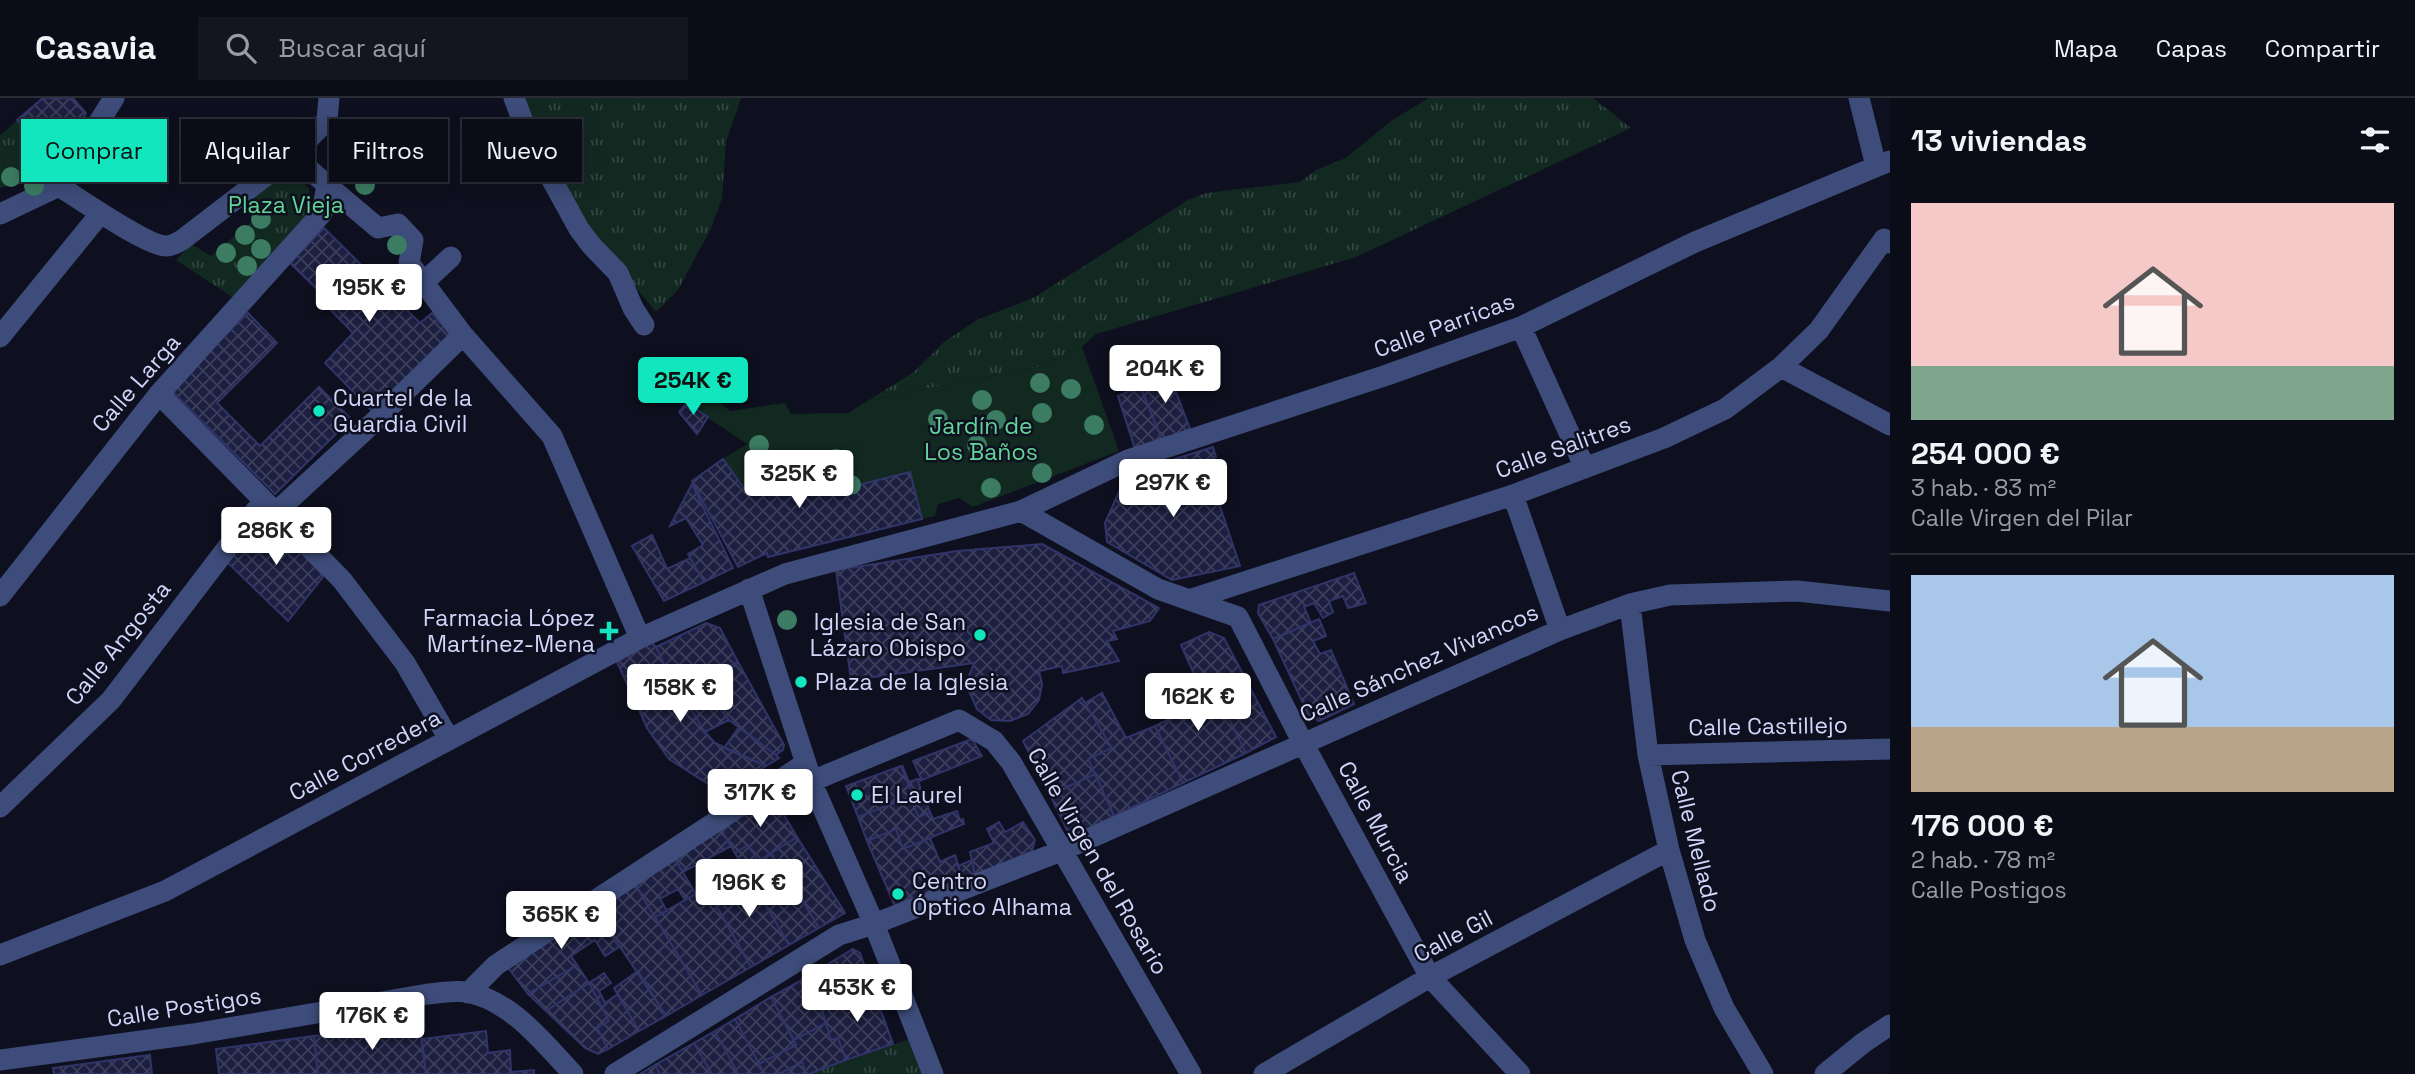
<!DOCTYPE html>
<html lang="es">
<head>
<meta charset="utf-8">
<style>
  :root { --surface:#0a0c17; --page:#131520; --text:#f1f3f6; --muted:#999ba1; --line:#2a2c36; --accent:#12e6bf }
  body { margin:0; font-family:"Space Grotesk",sans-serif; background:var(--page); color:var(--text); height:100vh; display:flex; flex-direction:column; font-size:26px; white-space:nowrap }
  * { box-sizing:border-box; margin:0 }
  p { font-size:23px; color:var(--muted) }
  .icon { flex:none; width:38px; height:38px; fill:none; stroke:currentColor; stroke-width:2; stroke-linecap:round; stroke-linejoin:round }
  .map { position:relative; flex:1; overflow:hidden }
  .drawer { display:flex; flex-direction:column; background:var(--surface); width:525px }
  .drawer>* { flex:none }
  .hud { position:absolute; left:21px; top:21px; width:665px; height:63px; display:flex; gap:14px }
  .price { position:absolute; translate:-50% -60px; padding:0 16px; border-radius:7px; background:#fff; color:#222; font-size:23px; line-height:46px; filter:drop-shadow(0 2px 4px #0008) }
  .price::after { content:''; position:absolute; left:50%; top:42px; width:21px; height:16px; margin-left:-10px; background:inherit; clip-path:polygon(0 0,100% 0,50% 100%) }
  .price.current { background:var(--accent); color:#111 }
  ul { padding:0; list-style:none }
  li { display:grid; align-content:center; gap:14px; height:371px; padding:0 21px }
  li+li { border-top:2px solid var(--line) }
  li span { display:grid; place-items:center; height:217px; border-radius:0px; color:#555 }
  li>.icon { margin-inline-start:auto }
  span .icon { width:126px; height:126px; fill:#fffc; stroke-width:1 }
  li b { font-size:30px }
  h2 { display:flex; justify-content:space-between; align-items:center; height:84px; padding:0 21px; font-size:30px }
  .chip { padding:0 24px; border-radius:0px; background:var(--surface); box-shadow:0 4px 18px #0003,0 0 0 2px var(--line); font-size:24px; line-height:63px }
  .chip.current { background:var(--accent); color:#111 }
  header { display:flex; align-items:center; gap:42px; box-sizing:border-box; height:98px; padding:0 35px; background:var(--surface); border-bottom:2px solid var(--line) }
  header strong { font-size:33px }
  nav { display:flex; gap:38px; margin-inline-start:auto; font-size:24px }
  .search { width:490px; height:63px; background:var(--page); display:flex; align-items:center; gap:18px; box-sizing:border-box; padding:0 24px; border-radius:0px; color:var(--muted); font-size:26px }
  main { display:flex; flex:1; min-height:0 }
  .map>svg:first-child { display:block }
  .grass { fill:url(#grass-tufts) }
  .garden { fill:#122921 }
  .building { fill:url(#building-cross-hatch); stroke:#303469; stroke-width:2 }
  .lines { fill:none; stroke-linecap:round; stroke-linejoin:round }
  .minor { stroke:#3d4c7a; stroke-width:21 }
  .tree { fill:#3c7c62 }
  .poi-dot { fill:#12e6bf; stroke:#0e101f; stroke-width:2.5 }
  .labels { text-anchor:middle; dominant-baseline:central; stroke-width:5; stroke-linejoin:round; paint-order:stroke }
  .park-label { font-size:23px; fill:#62d598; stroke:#0e101f }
  .street-label { font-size:23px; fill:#d0d7fb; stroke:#0e101f }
  .poi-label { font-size:23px; fill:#d0d7fb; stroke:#0e101f; text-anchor:start }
</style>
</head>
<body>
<header>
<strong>Casavia</strong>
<div class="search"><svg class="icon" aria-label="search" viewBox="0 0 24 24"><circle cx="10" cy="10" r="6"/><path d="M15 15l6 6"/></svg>Buscar aquí</div>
<nav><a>Mapa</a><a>Capas</a><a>Compartir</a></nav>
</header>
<main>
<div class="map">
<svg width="1890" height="976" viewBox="0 0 1890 976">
  <defs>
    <pattern id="grass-tufts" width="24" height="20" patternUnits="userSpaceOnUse" patternTransform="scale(1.75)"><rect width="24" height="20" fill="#122921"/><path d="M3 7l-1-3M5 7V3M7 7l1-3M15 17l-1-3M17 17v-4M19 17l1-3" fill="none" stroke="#334742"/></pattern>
    <pattern id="building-cross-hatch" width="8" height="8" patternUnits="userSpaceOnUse" patternTransform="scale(1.75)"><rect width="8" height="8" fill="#1c1f3f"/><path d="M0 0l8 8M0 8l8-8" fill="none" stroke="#3c3f5c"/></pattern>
  </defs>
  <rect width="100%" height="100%" fill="#0e101f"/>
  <path class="grass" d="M523 0H741L726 44 722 100 711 130 678 192 656 214 588 132 534 38Z
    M1429 0H1593L1631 30 1356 159 1096 236 1082 249 1039 269 869 302 914 274 944 244 977 222 1035 199 1188 102 1206 95 1300 84 1316 72 1346 60 1391 23Z
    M17 22 51 68 35 79 0 90V38Z
    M280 80 301 83 309 91 311 116 232 199 176 162 191 146 211 158 262 115 248 103Z
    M910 941 923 976H809Z"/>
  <path class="garden" d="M1082 249 1119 353 973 409 959 400 938 406 935 418 922 421 909 374 823 396 795 366 777 382 755 372 745 392 723 361 747 346 686 305 700 289 730 313 785 305 791 316 848 315 869 302 1039 269Z"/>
  <path class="building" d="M43 0H73L86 15 57 65H49L17 22Z
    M324 130 420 225 432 215 453 240 373 314 325 265 353 235 325 206 329 203 290 165Z
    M248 215 277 245 217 305 260 348 319 289 351 321 275 396 170 291Z
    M1168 273 1190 331 1162 342 1139 284Z
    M1140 288 1162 342 1135 351 1118 298Z
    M686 305 708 319 697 336 679 314Z
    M1213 349 1216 359 1205 364 1240 468 1172 482 1107 444 1105 425 1127 376Z
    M723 361 745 392 755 372 777 382 795 366 823 396 910 374 922 421 768 459 767 455 738 469 692 383Z
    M692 386 733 470 704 484 688 456 703 447 686 420 670 428Z
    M264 416 326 475 288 523 225 462Z
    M652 437 667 471 690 460 704 484 664 503 632 448Z
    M1042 446 1159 510 1150 523 1113 533 1117 541 1107 543 1119 563 1063 575 1062 568 1039 573 1042 586 1039 602 1028 616 1010 623 991 622 977 611 968 591 969 578 974 565 851 582 836 472 957 453Z
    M1354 475 1366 505 1348 510 1343 498 1329 503 1333 514 1323 520 1314 505 1304 509 1311 525 1273 541 1258 515 1259 507Z
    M1319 521 1326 538 1313 543 1320 556 1331 552 1354 606 1319 623 1308 616 1273 541Z
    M706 525 720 530 738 564 703 582 719 610 729 622 705 634 684 600 679 584 672 583 656 549Z
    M1209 534 1224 540 1276 639 1246 655 1219 600 1207 605 1181 547Z
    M651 544 656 549 672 583 679 584 684 600 705 634 715 645 766 668 724 696 669 661 647 630 617 564Z
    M738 564 784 647 783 652 776 657 729 622 719 610 703 582Z
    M1196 581 1207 605 1219 600 1246 655 1183 685 1155 628 1176 618 1166 594Z
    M1102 595 1126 640 1155 628 1183 685 1114 718 1088 661 1112 650 1085 605Z
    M1082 600 1112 650 1088 661 1095 676 1050 697 1023 643Z
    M739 629 776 657 779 660 766 668 724 650Z
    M972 641 982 658 922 682 913 663Z
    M902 667 909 684 920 680 922 682 918 684 930 714 919 719 909 699 913 698Z
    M901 668 913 698 858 719 846 688Z
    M1095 676 1114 718 1078 736 1067 732 1050 697Z
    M772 697 797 739 758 763 748 747 735 755 720 729Z
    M909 699 919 719 930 714 933 721 957 713 960 722 963 721 964 726 903 751 896 731 867 743 858 719Z
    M999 724 1005 734 1023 724 1035 742 1032 753 975 778 970 754 994 745 987 731Z
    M720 729 731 748 683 774 673 758Z
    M896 731 903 751 930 740 940 764 955 757 963 783 896 811 867 743Z
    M797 739 845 815 819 830 784 771 782 773 771 755Z
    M748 747 758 763 771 755 777 766 767 772 778 790 790 783 819 830 789 847 735 755Z
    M673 758 696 796 685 802 678 791 660 801 667 813 655 819 633 783Z
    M972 762 975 778 963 783 958 768Z
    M743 768 789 847 751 869 711 798 731 786 727 778Z
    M633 783 702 897 666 918 593 808Z
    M706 790 751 869 702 897 655 819Z
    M593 808 619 849 605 858 595 842 571 858 577 867 528 896 506 867Z
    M853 851 860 855 873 891 816 911 800 883Z
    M577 867 589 885 546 913 528 896Z
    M638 873 666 918 639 933 614 890Z
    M604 875 611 885 599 893 605 905 618 896 639 933 608 951 597 930 609 923 589 885Z
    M800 883 816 911 821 909 826 925 794 942 771 899Z
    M589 885 609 923 597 930 608 951 598 956 585 950 546 913Z
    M873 891 893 946 846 962 838 940 831 942 821 909Z
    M771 899 796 947 759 966 735 921Z
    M735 921 759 966 765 976H738L715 933Z
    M420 925 426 976H318L314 938Z
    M826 925 831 942 838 940 846 962 809 976H806L802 964 779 976H765L759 966 796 947 794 942Z
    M486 933 488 955 510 952 511 974 534 972V976H426L421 941Z
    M715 933 738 976H712L694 945Z
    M314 938 318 976H219L216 951Z
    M694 945 712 976H660L655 967Z
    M150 957 152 976H54L53 970Z
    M802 964 806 976H779Z
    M655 967 660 976H640Z"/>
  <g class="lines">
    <path class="minor" d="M514 0 530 42 579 131 591 147 618 175 633 210 644 227
      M1859 0 1876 68
      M327 87 378 130 398 126 413 142 409 165 463 237 552 338 640 540
      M59 88C78 100 147 148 166 148 172 148 177 145 182 142L293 57 327 22 329 0
      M59 88 114 0
      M0 116 59 88
      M425 183 451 159
      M1521 229 1585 370
      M0 239 100 116
      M1781 269 1890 327
      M159 296 342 482 405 565 449 641
      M1513 397 1560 532
      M1021 413 1158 491 1238 519 1303 645 1430 879 1520 976
      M275 415 375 323 463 237
      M749 491 814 690 874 826 933 976
      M0 498 159 296 322 115 327 87 293 57
      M1192 501 1513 397 1664 340 1725 311 1781 269 1819 232 1884 141 1890 145
      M1630 506 1648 657 1669 752 1695 842 1724 910 1763 976
      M1648 657 1890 651
      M812 683 959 622 994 643 1011 664 1191 976
      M0 709 111 602 263 403
      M0 857 165 793 640 540 785 476 1021 413 1128 362 1387 277 1521 229 1695 144 1890 63
      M468 895 496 867 806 665
      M0 962 193 936 428 896C440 895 454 892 466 894 511 902 544 945 573 976
      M615 976 839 837 874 826 1061 753 1560 532 1630 506 1670 497 1797 493 1890 503
      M1264 976 1430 879 1669 752
      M1825 976 1863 945 1890 927"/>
  </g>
  <g class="tree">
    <circle cx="11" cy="79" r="10"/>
    <circle cx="365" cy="87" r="10"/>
    <circle cx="34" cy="88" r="10"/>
    <circle cx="261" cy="121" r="10"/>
    <circle cx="245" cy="137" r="10"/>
    <circle cx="397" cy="147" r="10"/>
    <circle cx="261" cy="151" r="10"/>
    <circle cx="226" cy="155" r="10"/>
    <circle cx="247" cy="168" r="10"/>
    <circle cx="1040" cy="285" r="10"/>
    <circle cx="1071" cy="291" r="10"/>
    <circle cx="982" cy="302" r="10"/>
    <circle cx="1042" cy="315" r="10"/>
    <circle cx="938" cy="321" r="10"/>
    <circle cx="996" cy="322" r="10"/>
    <circle cx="1094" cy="327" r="10"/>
    <circle cx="759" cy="347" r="10"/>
    <circle cx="977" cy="347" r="10"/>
    <circle cx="836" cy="361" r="10"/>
    <circle cx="1042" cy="375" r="10"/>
    <circle cx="851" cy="387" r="10"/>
    <circle cx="991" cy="390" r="10"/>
    <circle cx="787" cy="522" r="10"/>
  </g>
  <g class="poi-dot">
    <circle cx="319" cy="313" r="7"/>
    <path d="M605.5 522.5h7v7h7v7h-7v7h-7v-7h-7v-7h7z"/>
    <circle cx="980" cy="537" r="7"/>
    <circle cx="801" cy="584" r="7"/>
    <circle cx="857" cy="697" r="7"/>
    <circle cx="898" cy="796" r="7"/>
  </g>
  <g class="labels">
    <g class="park-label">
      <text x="286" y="107">Plaza Vieja</text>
      <text x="981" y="328">Jardín de<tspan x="981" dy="26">Los Baños</tspan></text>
    </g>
    <g class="street-label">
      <text transform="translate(1444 227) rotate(-20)">Calle Parricas</text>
      <text transform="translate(136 285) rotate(-49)">Calle Larga</text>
      <text transform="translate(1563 349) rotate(-20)">Calle Salitres</text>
      <text transform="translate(118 545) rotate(-51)">Calle Angosta</text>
      <text transform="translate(1419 565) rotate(-24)">Calle Sánchez Vivancos</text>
      <text transform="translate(1768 628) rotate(-1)">Calle Castillejo</text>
      <text transform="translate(365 657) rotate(-28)">Calle Corredera</text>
      <text transform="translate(1376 724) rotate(62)">Calle Murcia</text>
      <text transform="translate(1696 743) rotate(76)">Calle Mellado</text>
      <text transform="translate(1098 763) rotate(60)">Calle Virgen del Rosario</text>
      <text transform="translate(1453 838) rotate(-28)">Calle Gil</text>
      <text transform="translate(184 909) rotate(-9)">Calle Postigos</text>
    </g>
    <g class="poi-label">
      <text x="333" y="300">Cuartel de la<tspan x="333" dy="26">Guardia Civil</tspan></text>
      <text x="595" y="520" text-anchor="end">Farmacia López<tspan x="595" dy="26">Martínez-Mena</tspan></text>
      <text x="966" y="524" text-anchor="end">Iglesia de San<tspan x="966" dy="26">Lázaro Obispo</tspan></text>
      <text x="815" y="584">Plaza de la Iglesia</text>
      <text x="871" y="697">El Laurel</text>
      <text x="912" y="783">Centro<tspan x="912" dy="26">Óptico Alhama</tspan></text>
    </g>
  </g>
</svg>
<b class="price" style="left:369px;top:226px">195K €</b>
<b class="price" style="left:1165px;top:307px">204K €</b>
<b class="price current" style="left:693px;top:319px">254K €</b>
<b class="price" style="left:799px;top:412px">325K €</b>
<b class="price" style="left:1173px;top:421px">297K €</b>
<b class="price" style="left:276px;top:469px">286K €</b>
<b class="price" style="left:680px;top:626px">158K €</b>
<b class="price" style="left:1198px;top:635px">162K €</b>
<b class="price" style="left:760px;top:731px">317K €</b>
<b class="price" style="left:749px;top:821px">196K €</b>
<b class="price" style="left:561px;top:853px">365K €</b>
<b class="price" style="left:857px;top:926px">453K €</b>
<b class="price" style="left:372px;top:954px">176K €</b>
<div class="hud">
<a class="chip current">Comprar</a>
<a class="chip">Alquilar</a>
<a class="chip">Filtros</a>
<a class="chip">Nuevo</a>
</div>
</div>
<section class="drawer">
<h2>13 viviendas<svg class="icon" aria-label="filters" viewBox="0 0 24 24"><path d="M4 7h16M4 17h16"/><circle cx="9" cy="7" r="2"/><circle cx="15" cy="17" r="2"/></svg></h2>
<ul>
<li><span style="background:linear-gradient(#f6c9c9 75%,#7fa58c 0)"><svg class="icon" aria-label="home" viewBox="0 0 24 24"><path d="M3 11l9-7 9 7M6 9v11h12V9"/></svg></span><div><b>254 000 €</b><p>3 hab. · 83 m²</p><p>Calle Virgen del Pilar</p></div></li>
<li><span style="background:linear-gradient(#a9c7e8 70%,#b9a48a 0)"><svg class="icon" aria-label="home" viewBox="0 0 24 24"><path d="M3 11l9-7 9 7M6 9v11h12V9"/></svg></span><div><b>176 000 €</b><p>2 hab. · 78 m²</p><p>Calle Postigos</p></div></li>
</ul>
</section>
</main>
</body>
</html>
